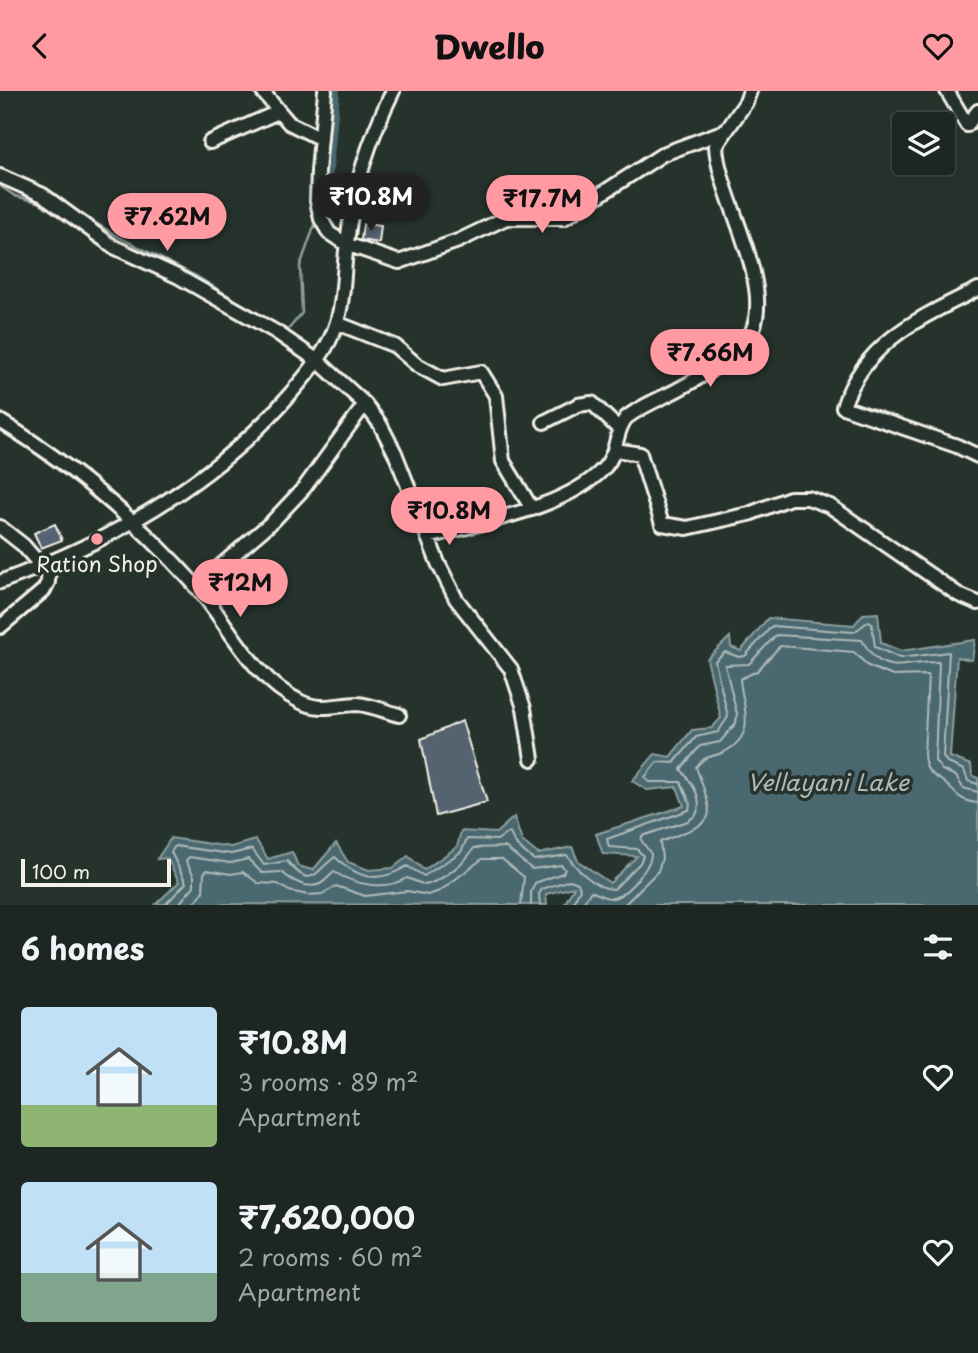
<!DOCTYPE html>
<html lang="en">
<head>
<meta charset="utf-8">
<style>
  :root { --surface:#1c2622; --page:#252e2a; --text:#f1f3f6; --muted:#a0a5a5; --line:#3a4340; --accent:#ff9aa2 }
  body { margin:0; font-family:"Playpen Sans",sans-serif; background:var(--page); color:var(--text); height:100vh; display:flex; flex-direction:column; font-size:26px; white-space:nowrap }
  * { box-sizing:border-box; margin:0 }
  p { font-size:23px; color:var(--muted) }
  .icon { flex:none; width:38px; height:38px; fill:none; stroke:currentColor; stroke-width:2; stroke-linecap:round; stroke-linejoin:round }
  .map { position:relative; height:814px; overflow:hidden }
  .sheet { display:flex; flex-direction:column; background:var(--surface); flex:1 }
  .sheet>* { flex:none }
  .fabs { position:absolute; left:892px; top:21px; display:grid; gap:14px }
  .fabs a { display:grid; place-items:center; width:63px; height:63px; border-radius:7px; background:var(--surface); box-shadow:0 7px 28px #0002,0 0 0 2px var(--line); font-size:35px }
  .scale { position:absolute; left:21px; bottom:18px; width:150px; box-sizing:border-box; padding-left:7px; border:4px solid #f4f1e8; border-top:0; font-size:19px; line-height:24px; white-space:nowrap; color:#f4f1e8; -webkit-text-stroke:5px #26332d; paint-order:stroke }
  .price { position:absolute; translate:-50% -60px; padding:0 16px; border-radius:24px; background:var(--accent); color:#111; font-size:23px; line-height:46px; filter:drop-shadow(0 2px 4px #0008) }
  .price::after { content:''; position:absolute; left:50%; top:42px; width:21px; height:16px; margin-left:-10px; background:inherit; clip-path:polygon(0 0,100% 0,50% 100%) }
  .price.on { background:#222; color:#fff }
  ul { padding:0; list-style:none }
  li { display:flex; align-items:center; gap:21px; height:175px; padding:0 21px }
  li span { display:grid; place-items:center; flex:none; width:196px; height:140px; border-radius:7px; color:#555 }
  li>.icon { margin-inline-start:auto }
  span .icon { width:84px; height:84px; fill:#fffc; stroke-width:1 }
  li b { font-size:30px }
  h2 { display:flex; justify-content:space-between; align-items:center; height:84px; padding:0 21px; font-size:30px }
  header { display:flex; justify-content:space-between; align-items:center; height:91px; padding:0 21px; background:var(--accent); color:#111; font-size:32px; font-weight:800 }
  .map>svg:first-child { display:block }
  .water { fill:#4a686f; stroke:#8e9f9f; stroke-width:2 }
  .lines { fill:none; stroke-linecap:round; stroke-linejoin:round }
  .shore { stroke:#b0bab8; stroke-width:2 }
  .stream { stroke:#8e9f9f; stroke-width:2.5 }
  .canal { stroke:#4a686f; stroke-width:10 }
  .building { fill:#556370; stroke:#f4f1e8; stroke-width:2 }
  .minor-casing { stroke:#f4f1e8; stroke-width:18 }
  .minor { stroke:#26332d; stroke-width:12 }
  .poi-dot { fill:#ff9aa2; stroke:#26332d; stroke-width:2.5 }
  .labels { text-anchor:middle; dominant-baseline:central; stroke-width:7; stroke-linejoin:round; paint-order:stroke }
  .poi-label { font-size:21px; fill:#f4f1e8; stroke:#26332d }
  .water-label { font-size:23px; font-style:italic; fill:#b0bab8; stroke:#26332d }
</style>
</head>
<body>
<header><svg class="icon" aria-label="back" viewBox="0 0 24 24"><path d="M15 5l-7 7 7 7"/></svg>Dwello<svg class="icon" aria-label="heart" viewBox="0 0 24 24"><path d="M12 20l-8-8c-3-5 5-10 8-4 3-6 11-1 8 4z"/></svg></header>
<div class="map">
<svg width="978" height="814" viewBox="0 0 978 814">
  <rect width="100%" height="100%" fill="#26332d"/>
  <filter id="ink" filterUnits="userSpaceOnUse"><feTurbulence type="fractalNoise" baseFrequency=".0143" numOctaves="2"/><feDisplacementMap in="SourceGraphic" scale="14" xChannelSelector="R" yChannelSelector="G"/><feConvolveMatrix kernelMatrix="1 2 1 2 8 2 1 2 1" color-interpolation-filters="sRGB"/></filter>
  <g filter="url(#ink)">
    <path class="water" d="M878 522 881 552 901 560 975 549 972 569 957 566 950 666 971 674 972 684 978 687V814H564L574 796 546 803 547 814 156 813 179 791 167 767 157 768 171 747 231 756 256 749 268 768 292 761 298 775 313 779 336 752 348 771 369 779 393 777 408 765 424 779 457 756 461 740 496 742 514 726 522 750 538 763 572 756 578 770 610 792 637 765 603 763 596 743 684 715 677 696 647 699 632 690 655 663 670 666 692 639 712 637 721 627 707 568 730 546 731 556 741 560 768 527 854 534 863 523Z"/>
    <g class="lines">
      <path class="shore" d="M165 814 186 792 171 761 175 755 231 763 252 758 264 774 287 770C312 800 314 781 335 766 359 788 378 793 407 775L424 785 461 761 467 748 497 749 509 741 517 755 534 769 567 764C575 777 597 799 614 798L640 772 643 765 637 758 609 756 607 748 689 719 690 712 681 691H649L645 686 657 671 674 672 696 646 718 641 728 626 715 570 725 561 739 566 745 565 772 535 854 541 869 530 872 533 875 556 900 567 949 561 943 666 948 672 964 679 968 690 978 693
        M178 814 194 795V785L186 770 189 766 231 772 248 768 262 782 282 781C290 789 308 799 320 793 326 790 330 784 334 781 356 794 384 800 407 787L425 794C442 790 465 772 474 757L505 756 532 778 561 774 565 778 563 782 535 792 531 801V814
        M193 814 203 801 204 782 207 779 231 783 243 781 258 792 278 793 289 800 308 804 322 803 336 795 365 805 407 800 428 804 440 800 482 768H502L524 786 521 814
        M540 814 539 803 542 798 570 789 578 792 580 798 572 814
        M582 814 591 800C598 802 604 808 612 807 625 806 651 776 651 763L641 749 642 745 688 730 696 724C705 706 690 691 681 678L700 655 720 651 736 632 737 623 725 574 749 573 776 544 862 549C885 589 903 570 939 571L935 670 942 679 956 685 963 697 978 701
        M624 814 658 780 662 767 660 751C717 728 717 735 696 676 708 662 710 668 724 661 759 643 742 615 740 588L757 580 780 555 854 561 868 575 893 585 928 584 924 664C926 687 937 683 948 695 958 705 963 711 978 712"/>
      <path class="stream" d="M0 95 15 105 42 112
        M323 106 326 98
        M78 121 117 145 196 185 287 240 302 222 300 175 315 133
        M933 340 947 345"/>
      <path class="canal" d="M326 98 335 0"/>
    </g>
    <path class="building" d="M363 133 381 135 379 152 361 149Z
      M55 433 62 449 41 457 34 442Z
      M462 630 487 711 436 725 421 648Z"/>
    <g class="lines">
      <defs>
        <path id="minor" d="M262 0 289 32 321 48
          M325 0 318 80 317 110 321 128 329 142 346 153 399 171 458 150 506 127H564L663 63 725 40
          M947 0 967 34 978 20
          M210 51 278 21
          M0 85 43 104 114 156 177 185 276 241 318 270 365 313 380 333 395 362 438 472 456 508 511 578 524 617 532 668
          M978 198C920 227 865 250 843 316L957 355 978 365
          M337 232 395 255 417 274 443 288 481 281 496 305 503 370 532 418
          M0 330C72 374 139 432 195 494 230 534 251 587 301 611 322 621 338 613 358 613 371 614 387 621 399 624
          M544 331 578 314 592 312 619 338
          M616 359 640 363 662 433 687 437 749 423 790 407H808L830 415 959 504 978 512
          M0 436 23 454 42 476
          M428 446C481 431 567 417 604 377 619 361 614 341 626 327 641 315 660 308 677 299 698 288 721 273 739 258 790 214 718 110 716 55L746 11 750 0
          M0 491C110 451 215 392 291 302 310 280 329 258 337 231 345 205 343 178 347 152 353 98 369 48 393 0
          M196 496 273 430 304 397 365 313
          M0 536 44 499 48 491 49 473"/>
      </defs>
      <use href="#minor" class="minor-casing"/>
      <use href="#minor" class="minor"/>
    </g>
  </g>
  <circle class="poi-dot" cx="97" cy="448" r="7"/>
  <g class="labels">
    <g class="poi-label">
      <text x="97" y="472">Ration Shop</text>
    </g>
    <g class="water-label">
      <text x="828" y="690">Vellayani Lake</text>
    </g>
  </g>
</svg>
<div class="fabs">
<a><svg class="icon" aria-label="layers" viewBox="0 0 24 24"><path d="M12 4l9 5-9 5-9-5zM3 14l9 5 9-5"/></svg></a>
</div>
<div class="scale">100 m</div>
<b class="price on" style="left:371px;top:142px">₹10.8M</b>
<b class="price" style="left:542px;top:144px">₹17.7M</b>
<b class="price" style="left:167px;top:162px">₹7.62M</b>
<b class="price" style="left:710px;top:298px">₹7.66M</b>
<b class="price" style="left:449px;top:456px">₹10.8M</b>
<b class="price" style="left:240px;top:528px">₹12M</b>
</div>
<section class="sheet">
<h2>6 homes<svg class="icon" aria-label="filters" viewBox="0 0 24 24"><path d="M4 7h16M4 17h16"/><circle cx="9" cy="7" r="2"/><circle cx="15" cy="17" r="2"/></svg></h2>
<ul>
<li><span style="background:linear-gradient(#bfe0f5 70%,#8fb573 0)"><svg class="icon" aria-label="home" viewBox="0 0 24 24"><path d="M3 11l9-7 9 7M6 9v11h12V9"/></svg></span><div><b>₹10.8M</b><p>3 rooms · 89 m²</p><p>Apartment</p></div><svg class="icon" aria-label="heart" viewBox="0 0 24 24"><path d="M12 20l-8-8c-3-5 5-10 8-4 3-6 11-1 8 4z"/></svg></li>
<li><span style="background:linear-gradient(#bfe0f5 65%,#7fa58c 0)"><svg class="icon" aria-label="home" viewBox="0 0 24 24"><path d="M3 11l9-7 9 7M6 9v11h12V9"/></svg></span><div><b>₹7,620,000</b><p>2 rooms · 60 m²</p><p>Apartment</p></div><svg class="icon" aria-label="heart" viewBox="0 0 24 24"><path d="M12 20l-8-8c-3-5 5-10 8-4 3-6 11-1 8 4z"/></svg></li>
</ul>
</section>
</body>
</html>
